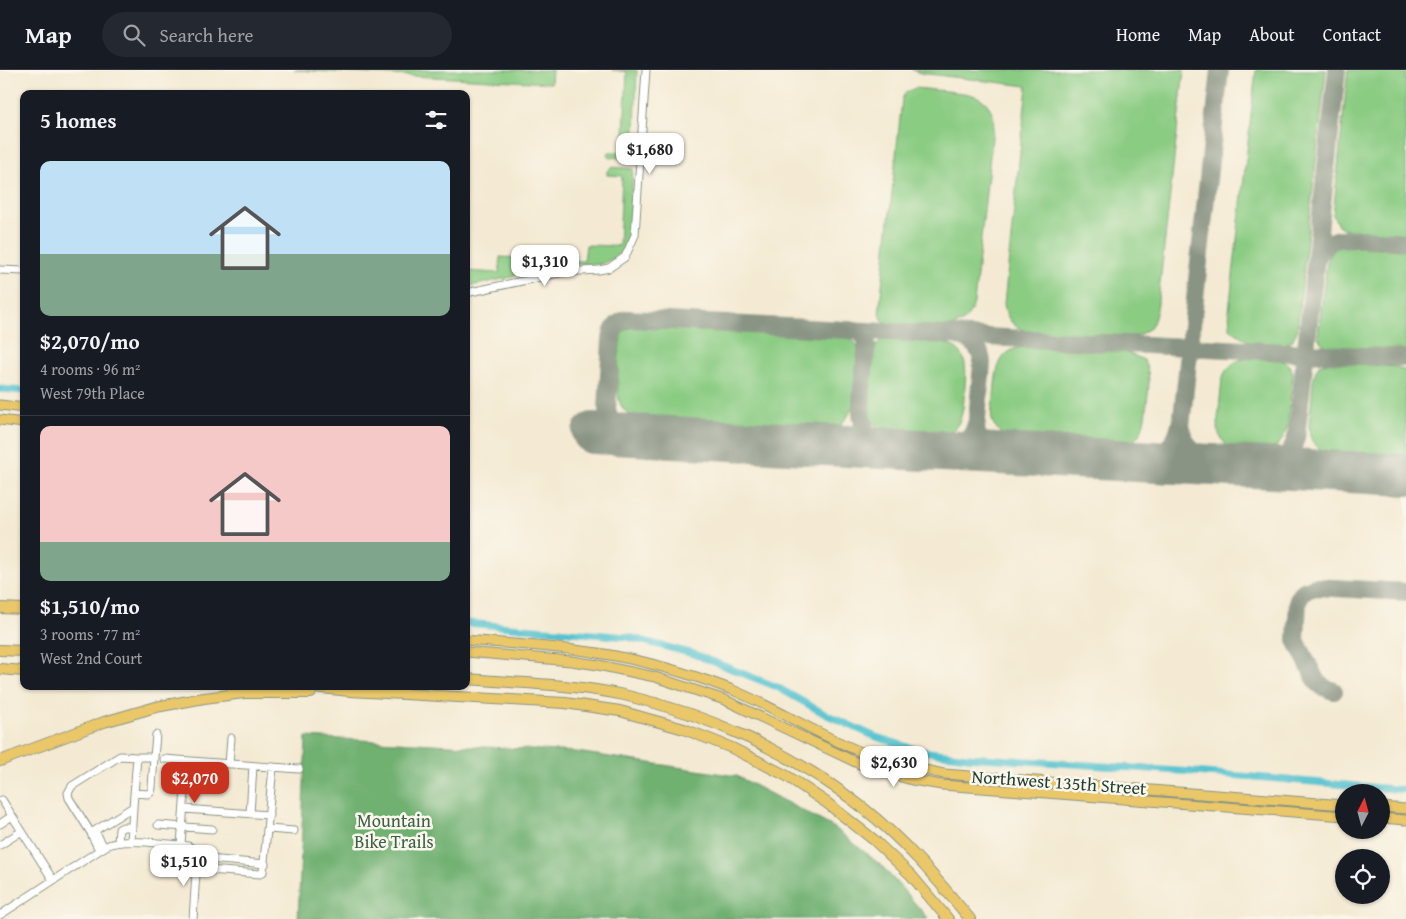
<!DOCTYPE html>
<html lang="en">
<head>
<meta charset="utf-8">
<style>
  :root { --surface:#171b24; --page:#242831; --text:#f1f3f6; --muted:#9ea1a6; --line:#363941; --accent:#c8321e }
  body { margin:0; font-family:"Gentium Book Plus",serif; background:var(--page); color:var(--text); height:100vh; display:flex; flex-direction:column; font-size:19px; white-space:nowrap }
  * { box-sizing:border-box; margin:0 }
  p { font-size:16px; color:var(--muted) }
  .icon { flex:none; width:28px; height:28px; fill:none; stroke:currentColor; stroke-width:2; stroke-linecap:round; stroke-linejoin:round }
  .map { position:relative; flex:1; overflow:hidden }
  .panel { position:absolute; left:20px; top:20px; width:450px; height:600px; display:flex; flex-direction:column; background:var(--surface); border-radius:10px; box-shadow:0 1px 4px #0004 }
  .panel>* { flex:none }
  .needle { width:32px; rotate:6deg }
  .tools { position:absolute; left:1335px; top:714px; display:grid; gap:10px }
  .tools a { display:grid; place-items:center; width:55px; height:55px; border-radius:50%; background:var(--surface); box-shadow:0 1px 4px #0004; font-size:25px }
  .price { position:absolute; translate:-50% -42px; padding:0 11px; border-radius:10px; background:#fff; color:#222; font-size:16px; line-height:32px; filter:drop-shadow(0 1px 2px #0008) }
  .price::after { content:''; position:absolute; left:50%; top:30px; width:15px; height:11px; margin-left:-8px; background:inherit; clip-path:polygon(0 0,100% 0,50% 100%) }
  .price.selected { background:var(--accent); color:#fff }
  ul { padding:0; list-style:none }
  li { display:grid; align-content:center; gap:10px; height:265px; padding:0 20px }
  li+li { border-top:1px solid var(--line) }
  li span { display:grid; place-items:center; height:155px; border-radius:10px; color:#555 }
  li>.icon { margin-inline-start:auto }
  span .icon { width:90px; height:90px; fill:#fffc; stroke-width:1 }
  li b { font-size:21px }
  h2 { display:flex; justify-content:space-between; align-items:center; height:60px; padding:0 20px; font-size:21px }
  header { display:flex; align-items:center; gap:30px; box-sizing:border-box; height:70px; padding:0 25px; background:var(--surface); border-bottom:1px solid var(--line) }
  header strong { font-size:24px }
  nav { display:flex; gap:28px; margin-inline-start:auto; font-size:18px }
  .search { width:350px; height:45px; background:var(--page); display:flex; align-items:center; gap:12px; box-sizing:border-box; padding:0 18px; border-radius:28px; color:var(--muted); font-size:19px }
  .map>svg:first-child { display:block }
  .green { fill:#8bcc83; stroke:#55845c }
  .forest { fill:#70b071; stroke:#487652 }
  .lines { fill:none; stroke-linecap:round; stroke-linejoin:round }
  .canal { stroke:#56c2cf; stroke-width:7 }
  .taxiway { stroke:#8a9484; stroke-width:18 }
  .runway { stroke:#8a9484; stroke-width:42 }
  .minor-casing { stroke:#8a9484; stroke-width:9 }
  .major-casing { stroke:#8a9484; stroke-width:11 }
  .highway-casing { stroke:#8a9484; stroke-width:12 }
  .minor { stroke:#fff; stroke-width:7 }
  .major { stroke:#eac769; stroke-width:9 }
  .highway { stroke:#eac769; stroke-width:10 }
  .labels { text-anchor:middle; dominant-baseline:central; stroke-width:5; stroke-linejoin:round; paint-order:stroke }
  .street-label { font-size:18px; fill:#1f3d34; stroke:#fbf7ec }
  .park-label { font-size:18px; fill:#3a6148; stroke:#fbf7ec }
</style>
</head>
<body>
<header>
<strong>Map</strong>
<div class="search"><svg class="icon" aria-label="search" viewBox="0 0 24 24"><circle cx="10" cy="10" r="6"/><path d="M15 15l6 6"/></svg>Search here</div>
<nav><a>Home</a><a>Map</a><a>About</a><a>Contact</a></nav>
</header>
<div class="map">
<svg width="1406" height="849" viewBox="0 0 1406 849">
  <rect width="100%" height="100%" fill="#fbf7ec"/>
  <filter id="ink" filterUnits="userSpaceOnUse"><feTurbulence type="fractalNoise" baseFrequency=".02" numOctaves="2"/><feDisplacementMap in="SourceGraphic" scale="10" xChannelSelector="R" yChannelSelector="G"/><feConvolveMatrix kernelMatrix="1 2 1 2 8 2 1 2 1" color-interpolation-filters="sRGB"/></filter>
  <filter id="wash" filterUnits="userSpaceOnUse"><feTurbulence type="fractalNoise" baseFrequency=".0096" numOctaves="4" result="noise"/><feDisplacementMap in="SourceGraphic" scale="20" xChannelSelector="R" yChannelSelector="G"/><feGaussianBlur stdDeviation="1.12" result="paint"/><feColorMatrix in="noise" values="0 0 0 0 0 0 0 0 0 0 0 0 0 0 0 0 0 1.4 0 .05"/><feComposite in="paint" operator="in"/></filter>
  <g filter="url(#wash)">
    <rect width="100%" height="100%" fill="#f4ead3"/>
    <path class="green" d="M294 0H552L551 13Z
      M612 0H637L634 87 632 89 608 87V83L610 82H623L627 2Z
      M912 0H1184L1158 231C1155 253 1153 262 1130 267L1030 262C1015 259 1006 250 1004 234L1027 16 920 3Z
      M1256 0H1326L1297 261 1292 271 1282 275 1249 272 1230 259 1229 241Z
      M1348 0H1406V165L1347 161 1338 155 1333 145Z
      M915 18C925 19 936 20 947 21 969 24 988 23 994 49L974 233C970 246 964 254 950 257L893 255 884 252 879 244 902 29 905 23Z
      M611 97 633 99 629 165 622 181 612 189 601 194H573L541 200 537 199 534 193 538 189 584 191 586 175 619 176 622 106 607 105V101Z
      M1340 176 1406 179V282L1334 278C1325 277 1320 274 1318 265L1327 192 1333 180Z
      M500 187 517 188 522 194 521 200 512 207 466 217V201L499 203Z
      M640 257 846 267C855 270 858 275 859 284 856 313 861 354 825 361L638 350C629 346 622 340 619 330 616 320 619 274 622 263L629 258Z
      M883 269C895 269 908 270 921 271 955 273 969 276 965 315 964 327 964 341 959 352 950 370 927 366 910 365 903 365 894 366 888 363 880 361 874 355 871 349 864 335 870 314 872 300 873 288 872 276 883 269Z
      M1022 277 1123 281 1144 290C1151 304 1149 317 1147 332 1144 356 1143 375 1114 376L1014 370C1004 367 995 360 992 350 990 343 993 333 994 326 996 305 996 281 1022 277Z
      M1251 288C1267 289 1288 285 1293 303L1287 358C1284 365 1282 371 1277 376 1270 381 1262 383 1254 383 1235 382 1224 379 1217 359L1222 309C1227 295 1236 289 1251 288Z
      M1331 292 1396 297 1406 301V391C1383 389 1322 393 1312 371 1307 360 1310 347 1311 336 1313 323 1311 306 1319 295Z"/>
    <path class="forest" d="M306 667 577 682 737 706 835 758 882 796 929 849H298Z"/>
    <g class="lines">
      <path class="canal" d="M0 319 24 321
        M466 553 628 567 694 584 777 617 825 644 876 667 922 681 967 687 1194 702 1406 720"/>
      <path class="taxiway" d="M1220 0 1181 356C1186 382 1201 391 1226 396
        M1317 189C1320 180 1326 173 1335 170 1349 166 1389 171 1406 172
        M856 260 865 267 867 274C865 289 864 303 862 318 860 345 858 364 886 378
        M958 266C972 270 981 278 982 293L976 360C980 374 988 380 1001 384
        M618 364 609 348 607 339 611 270C612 259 617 252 628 249L1406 288
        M943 381C961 378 971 372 976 354
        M1135 391C1162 387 1176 377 1181 350
        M1264 397C1281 395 1291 384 1296 368L1337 0
        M1334 621 1323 617 1317 612 1296 570 1298 529 1304 521 1315 517 1406 522"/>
      <path class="runway" d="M593 363 1406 405"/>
    </g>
  </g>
  <g filter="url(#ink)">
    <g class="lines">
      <defs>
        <path id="minor" d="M0 200 24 201
          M466 223 564 202 599 200 609 198 625 187 635 165 646 0
          M120 686 137 687 133 737 91 763 69 728 68 723 72 716Z
          M154 687 156 665
          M164 689 299 699
          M229 694 231 668
          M134 723 148 724 151 722 152 718 154 687H137
          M2 730 53 810
          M184 739 269 745
          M250 744 253 696
          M0 754 12 746
          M158 755 212 759
          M268 759 294 761
          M118 772 119 759 123 757H132
          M131 772 133 737
          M0 775 22 761
          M181 775 187 691
          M99 780 92 766 91 763H96L104 777
          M197 788 265 794
          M196 799 260 804 263 802 273 697
          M0 845 106 776C125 767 160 774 181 775L188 776 195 780 197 788 193 849"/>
        <path id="major" d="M0 335 24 338
          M0 350 24 353
          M466 570C510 574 555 576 598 583 643 590 688 603 730 619 779 639 824 669 874 687 897 695 921 699 944 704L1344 735
          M466 582 571 591 598 595 655 607 725 630 868 698 912 710 942 715 1344 746
          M1381 737 1406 739
          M1381 748 1406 750"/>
        <path id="highway" d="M0 538 24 539
          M0 580 24 581
          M0 599 24 601
          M466 609C519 613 572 614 624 625 710 645 793 683 862 737 903 769 937 809 970 849
          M302 616 350 621 565 633 620 641 684 659 732 678 787 706 827 733 874 770 911 805 948 849
          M0 691 104 652 156 637 204 628 244 623H311"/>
      </defs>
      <use href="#minor" class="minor-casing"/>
      <use href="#major" class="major-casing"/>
      <use href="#highway" class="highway-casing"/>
      <use href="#minor" class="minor"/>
      <use href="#major" class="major"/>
      <use href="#highway" class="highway"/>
    </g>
  </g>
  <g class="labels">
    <g class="street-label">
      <text transform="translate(1059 712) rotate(4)">Northwest 135th Street</text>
    </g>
    <g class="park-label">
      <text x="394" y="750">Mountain<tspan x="394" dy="21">Bike Trails</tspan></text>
    </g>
  </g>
</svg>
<div class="tools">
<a><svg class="needle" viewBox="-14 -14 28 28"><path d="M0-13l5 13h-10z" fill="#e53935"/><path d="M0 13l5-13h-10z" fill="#9ea1a6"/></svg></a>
<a><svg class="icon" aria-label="locate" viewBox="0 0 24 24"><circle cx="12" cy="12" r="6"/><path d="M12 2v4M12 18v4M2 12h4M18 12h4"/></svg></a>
</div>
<b class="price" style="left:650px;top:105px">$1,680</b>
<b class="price" style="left:545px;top:217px">$1,310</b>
<b class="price" style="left:894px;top:718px">$2,630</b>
<b class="price selected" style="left:195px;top:734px">$2,070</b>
<b class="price" style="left:184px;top:817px">$1,510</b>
<section class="panel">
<h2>5 homes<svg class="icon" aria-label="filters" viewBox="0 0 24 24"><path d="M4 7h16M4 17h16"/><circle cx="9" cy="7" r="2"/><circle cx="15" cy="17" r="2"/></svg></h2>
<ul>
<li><span style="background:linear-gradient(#bfe0f5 60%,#7fa58c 0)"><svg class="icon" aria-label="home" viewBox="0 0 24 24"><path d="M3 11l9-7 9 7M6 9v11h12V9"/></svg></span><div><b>$2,070/mo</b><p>4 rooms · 96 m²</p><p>West 79th Place</p></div></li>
<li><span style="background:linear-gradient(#f6c9c9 75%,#7fa58c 0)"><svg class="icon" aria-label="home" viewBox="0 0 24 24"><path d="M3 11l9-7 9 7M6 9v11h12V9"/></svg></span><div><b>$1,510/mo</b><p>3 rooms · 77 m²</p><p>West 2nd Court</p></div></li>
</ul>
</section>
</div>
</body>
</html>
